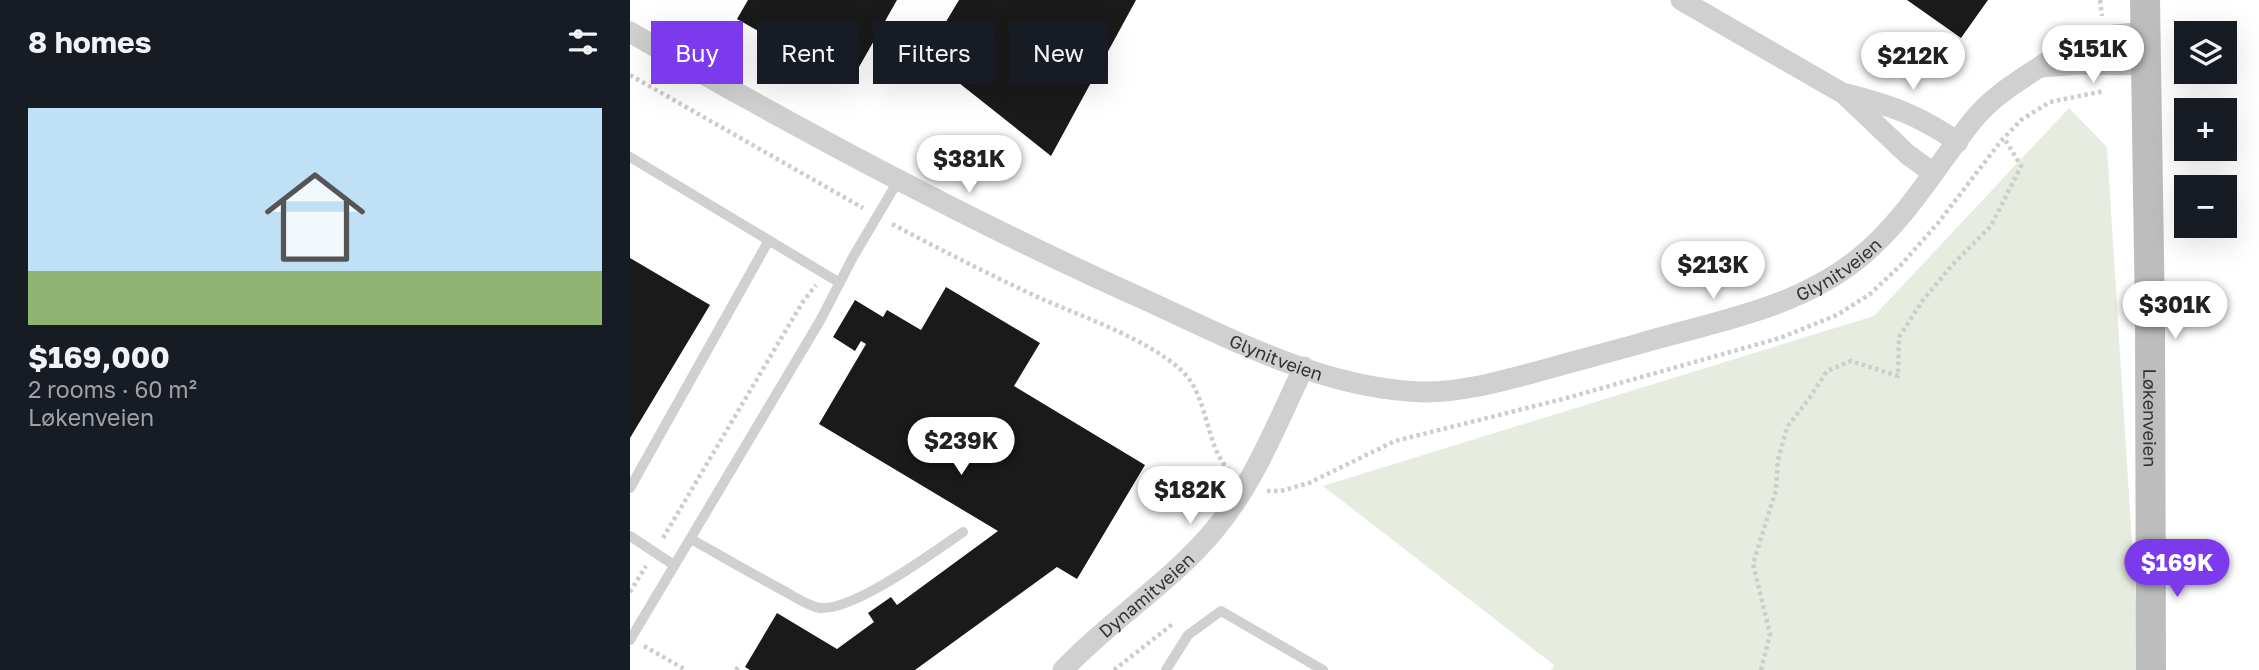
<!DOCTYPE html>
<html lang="en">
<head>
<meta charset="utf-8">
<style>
  :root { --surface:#171b24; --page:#20242c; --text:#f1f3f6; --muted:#9ea1a6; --line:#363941; --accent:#7c3aed }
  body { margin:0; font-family:"Golos Text",sans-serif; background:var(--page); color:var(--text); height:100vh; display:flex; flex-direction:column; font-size:26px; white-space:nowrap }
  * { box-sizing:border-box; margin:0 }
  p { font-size:23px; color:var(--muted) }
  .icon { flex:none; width:38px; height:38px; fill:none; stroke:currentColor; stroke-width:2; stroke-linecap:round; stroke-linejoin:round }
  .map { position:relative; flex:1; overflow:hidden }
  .drawer { display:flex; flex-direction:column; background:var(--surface); width:630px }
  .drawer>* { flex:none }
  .top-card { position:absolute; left:21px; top:21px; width:665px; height:63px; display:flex; gap:14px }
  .fabs { position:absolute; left:1544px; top:21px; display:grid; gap:14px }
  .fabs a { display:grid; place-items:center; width:63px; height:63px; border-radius:0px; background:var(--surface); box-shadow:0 7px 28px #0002; font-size:35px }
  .price { position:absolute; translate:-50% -60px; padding:0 16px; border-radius:24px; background:#fff; color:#222; font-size:23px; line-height:46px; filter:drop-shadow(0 2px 4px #0008) }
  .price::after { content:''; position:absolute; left:50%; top:42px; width:21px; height:16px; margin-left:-10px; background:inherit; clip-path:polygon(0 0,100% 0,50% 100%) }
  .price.on { background:var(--accent); color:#fff }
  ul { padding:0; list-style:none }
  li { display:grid; align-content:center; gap:14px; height:371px; padding:0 28px }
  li+li { border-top:2px solid var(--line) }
  li span { display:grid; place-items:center; height:217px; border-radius:0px; color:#555 }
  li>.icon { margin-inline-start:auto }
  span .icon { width:126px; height:126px; fill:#fffc; stroke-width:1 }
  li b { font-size:30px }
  h2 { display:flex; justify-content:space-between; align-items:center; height:84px; padding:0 28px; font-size:30px }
  .pill { padding:0 24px; border-radius:0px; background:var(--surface); box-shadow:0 7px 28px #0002; font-size:24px; line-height:63px }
  .pill.on { background:var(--accent); color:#fff }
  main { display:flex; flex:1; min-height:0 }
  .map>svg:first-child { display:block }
  .green { fill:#e6ecdf }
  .building { fill:#1a1a1a }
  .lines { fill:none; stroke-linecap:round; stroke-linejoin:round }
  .path { stroke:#cdcdcd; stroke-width:4.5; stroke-dasharray:3.5 3.5; stroke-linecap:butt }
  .lane { stroke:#d0d0d0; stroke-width:10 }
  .street { stroke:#d0d0d0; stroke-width:21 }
  .secondary { stroke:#bdbdbd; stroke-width:30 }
  .labels { text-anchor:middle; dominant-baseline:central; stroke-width:7; stroke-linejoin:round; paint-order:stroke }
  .street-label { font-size:18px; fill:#333; stroke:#fff }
</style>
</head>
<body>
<main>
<section class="drawer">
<h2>8 homes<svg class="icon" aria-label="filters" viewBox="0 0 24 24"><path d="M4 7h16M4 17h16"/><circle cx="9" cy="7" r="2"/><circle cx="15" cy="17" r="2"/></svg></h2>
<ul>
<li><span style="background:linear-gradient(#bfe0f5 75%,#8fb573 0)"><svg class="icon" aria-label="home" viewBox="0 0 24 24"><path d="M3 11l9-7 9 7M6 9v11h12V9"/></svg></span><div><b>$169,000</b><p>2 rooms · 60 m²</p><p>Løkenveien</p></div></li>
</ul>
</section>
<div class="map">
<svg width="1629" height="670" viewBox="0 0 1629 670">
  <rect width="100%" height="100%" fill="#fff"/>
  <path class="green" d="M1439 108 1477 147 1510 670H921L924 665 693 486 1244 316Z"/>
  <path class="building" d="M118 0H267L220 83 107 19Z
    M329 0H506L421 156 324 79 342 47 320 35 322 31 314 25Z
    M1277 0H1358L1331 38Z
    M0 258 80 305 0 438Z
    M316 287 410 343 384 386 515 465 447 579 427 567 285 670H120L115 667 147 613 207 649 244 622 238 613 261 597 267 605 368 531 189 424 236 344 231 341 225 351 203 337 225 300 253 317 257 310 291 330Z"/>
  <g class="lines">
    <path class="path" d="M1470 0 1472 16
      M0 75 233 208
      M262 224C311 250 360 275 410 298 453 317 517 339 551 370 579 395 575 447 599 470L597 472
      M637 491H651L679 483 765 441 933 399 1150 338 1207 315 1240 294 1270 266 1308 223 1371 141 1391 120 1420 102 1474 91
      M33 538 172 303 186 285
      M0 592 16 566
      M14 646 56 670
      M106 670 110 664
      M484 670 544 623
      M1131 670 1140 634 1123 564 1146 490 1148 460 1157 427 1178 400 1197 371 1221 361 1268 376 1269 337 1293 300 1323 264 1361 226 1391 166 1374 138"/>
    <path class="lane" d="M0 157 210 283
      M0 488 139 240
      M0 536 44 565
      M61 539C93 557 124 575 156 592 166 598 179 606 190 608 224 611 304 552 333 532
      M0 640 191 319 223 257 268 181
      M536 670 558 635 591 611 693 670"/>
    <g class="street">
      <path d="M1051 0 1214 94 1277 154 1303 173"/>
      <path id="s1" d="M0 32C169 130 341 222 520 302 607 342 698 390 796 392 833 392 871 381 906 372 945 361 984 351 1022 340 1094 320 1170 306 1229 258 1276 220 1306 166 1344 119 1363 96 1387 82 1411 66 1448 42 1471 33 1515 33"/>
      <path d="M1411 67 1449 64 1516 65"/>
      <path d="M1216 94C1263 106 1288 115 1328 142"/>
      <path id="s2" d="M433 670C481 619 542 582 586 528 625 481 648 421 674 367"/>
    </g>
    <path class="secondary" id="s3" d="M1515 0 1520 319 1521 670"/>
  </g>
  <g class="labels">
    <g class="street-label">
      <text stroke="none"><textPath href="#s1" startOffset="1312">Glynitveien</textPath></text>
      <text stroke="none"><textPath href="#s1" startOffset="724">Glynitveien</textPath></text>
      <text stroke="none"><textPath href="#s3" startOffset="418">Løkenveien</textPath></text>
      <text stroke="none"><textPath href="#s2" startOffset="112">Dynamitveien</textPath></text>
    </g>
  </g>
</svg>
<div class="fabs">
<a><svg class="icon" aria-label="layers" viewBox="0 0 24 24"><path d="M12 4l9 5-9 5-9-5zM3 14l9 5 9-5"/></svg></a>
<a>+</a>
<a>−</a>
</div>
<b class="price" style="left:1463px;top:85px">$151K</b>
<b class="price" style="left:1283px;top:92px">$212K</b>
<b class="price" style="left:339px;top:195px">$381K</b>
<b class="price" style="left:1083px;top:301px">$213K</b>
<b class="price" style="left:1545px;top:341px">$301K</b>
<b class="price" style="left:331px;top:477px">$239K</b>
<b class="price" style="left:560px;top:526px">$182K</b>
<b class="price on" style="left:1547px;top:599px">$169K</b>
<div class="top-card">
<a class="pill on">Buy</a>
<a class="pill">Rent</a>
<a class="pill">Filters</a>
<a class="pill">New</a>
</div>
</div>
</main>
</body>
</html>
